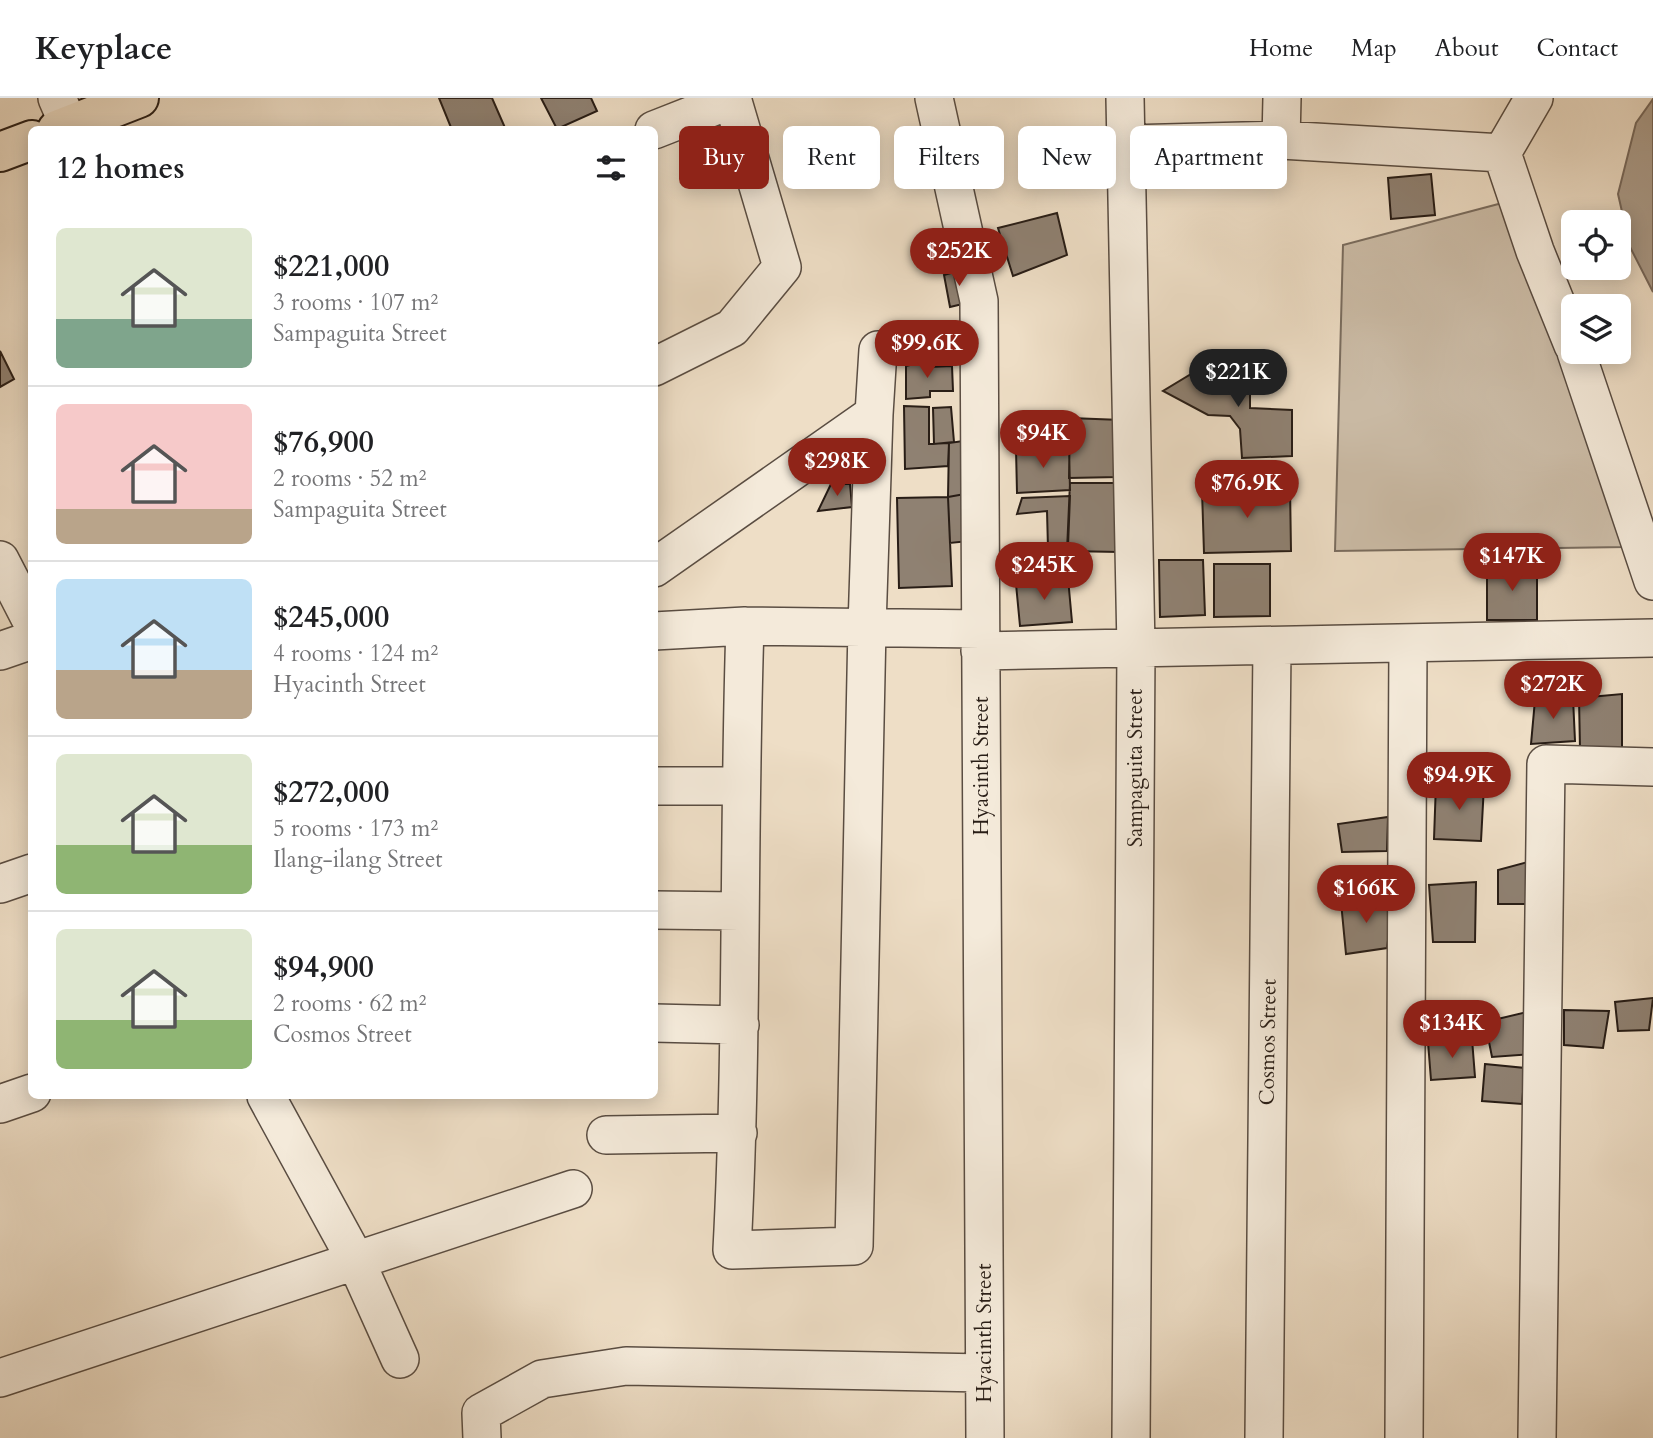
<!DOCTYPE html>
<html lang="en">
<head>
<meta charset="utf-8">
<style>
  :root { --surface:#fff; --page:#f6f6f6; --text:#202124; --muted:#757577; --line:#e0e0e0; --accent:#8f2418 }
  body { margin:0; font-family:Cardo,serif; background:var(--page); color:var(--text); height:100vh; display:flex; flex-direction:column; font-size:26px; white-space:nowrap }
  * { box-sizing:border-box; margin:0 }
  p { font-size:23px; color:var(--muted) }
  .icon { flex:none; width:38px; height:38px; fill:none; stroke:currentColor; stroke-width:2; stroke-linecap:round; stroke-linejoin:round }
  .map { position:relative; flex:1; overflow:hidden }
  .details { position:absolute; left:28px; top:28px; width:630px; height:973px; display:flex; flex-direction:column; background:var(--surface); border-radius:10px; box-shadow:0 4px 18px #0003 }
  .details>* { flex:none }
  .hud { position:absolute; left:679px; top:28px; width:665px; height:63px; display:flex; gap:14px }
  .buttons { position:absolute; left:1561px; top:112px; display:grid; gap:14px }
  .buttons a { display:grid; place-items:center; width:70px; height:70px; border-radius:10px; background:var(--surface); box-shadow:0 4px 18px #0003; font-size:35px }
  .price { position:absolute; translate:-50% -60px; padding:0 16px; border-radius:24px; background:var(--accent); color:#fff; font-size:23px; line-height:46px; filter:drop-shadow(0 2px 4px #0008) }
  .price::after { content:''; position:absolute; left:50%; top:42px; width:21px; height:16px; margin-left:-10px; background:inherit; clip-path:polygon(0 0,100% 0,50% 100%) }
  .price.active { background:#222; color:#fff }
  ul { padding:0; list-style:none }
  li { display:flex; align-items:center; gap:21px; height:175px; padding:0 28px }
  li+li { border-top:2px solid var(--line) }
  li span { display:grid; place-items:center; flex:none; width:196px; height:140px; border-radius:10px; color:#555 }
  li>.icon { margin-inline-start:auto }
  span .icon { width:84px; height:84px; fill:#fffc; stroke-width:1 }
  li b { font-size:30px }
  h2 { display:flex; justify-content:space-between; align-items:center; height:84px; padding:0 28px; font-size:30px }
  .tag { padding:0 24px; border-radius:10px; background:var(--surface); box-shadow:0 4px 18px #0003; font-size:24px; line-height:63px }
  .tag.active { background:var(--accent); color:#fff }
  header { display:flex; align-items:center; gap:42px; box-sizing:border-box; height:98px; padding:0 35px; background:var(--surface); border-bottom:2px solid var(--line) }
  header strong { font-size:33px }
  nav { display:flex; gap:38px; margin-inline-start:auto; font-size:24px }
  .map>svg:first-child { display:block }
  .green { fill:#ccbda8; stroke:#7a6d5f; stroke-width:2 }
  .water { fill:#ab9c8a; stroke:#77695c; stroke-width:2 }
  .building { fill:#8f8172; stroke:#281d16; stroke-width:2 }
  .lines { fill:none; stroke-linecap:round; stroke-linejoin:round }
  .minor-casing { stroke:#5a4d42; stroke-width:40 }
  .major-casing { stroke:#281d16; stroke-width:42 }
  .minor { stroke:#f4eada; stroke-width:37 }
  .major { stroke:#eedec6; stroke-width:38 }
  .labels { text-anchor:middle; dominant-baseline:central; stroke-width:6; stroke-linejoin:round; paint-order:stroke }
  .street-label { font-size:21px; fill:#281d16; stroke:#f4eada }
</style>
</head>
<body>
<header>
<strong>Keyplace</strong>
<nav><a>Home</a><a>Map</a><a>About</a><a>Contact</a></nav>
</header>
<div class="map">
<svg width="1653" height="1340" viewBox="0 0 1653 1340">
  <rect width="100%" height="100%" fill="#eedec6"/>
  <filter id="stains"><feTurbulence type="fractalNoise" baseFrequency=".00286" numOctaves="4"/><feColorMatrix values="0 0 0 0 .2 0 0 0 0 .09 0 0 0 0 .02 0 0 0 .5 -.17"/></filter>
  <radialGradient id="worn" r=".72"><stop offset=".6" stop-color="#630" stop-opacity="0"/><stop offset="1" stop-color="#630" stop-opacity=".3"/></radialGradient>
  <path class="green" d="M1506 104 1625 449 1335 453 1343 147Z"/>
  <path class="water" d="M1653 1V194L1630 149 1618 96 1636 25Z"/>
  <path class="building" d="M439 0H492L506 32H452Z
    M541 0H591L597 13 557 31Z
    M1431 76 1435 117 1391 121 1388 80Z
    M1057 115 1067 157 1013 178 998 130Z
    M968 170 975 203 950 209 944 177Z
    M928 237 929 248 947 246V268L930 269 929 262 906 268 907 239Z
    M0 253 14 281 0 289Z
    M929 262 930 269 952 268 953 293H930V299L906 301V268Z
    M1206 267 1250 270V310L1292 312V358L1242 360 1240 331 1230 318 1208 317 1163 293Z
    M904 308 929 309V346L949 345 948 368 905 371Z
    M951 309 954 344 934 346 933 310Z
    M1070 320 1121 322 1118 379 1069 380Z
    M977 341 976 394 948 399 949 345Z
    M1069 348 1070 392 1017 395 1016 351Z
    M1070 385H1120L1119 454 1067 453Z
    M831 386H850L852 409 818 413Z
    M1290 389 1291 453 1204 455 1202 392Z
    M976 394 978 442 950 445 948 399Z
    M1070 398 1068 448 1048 450 1047 413 1017 416 1022 400Z
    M948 399 952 488 899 490 897 400Z
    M1159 462H1203L1205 517 1160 519Z
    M1214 466H1270V518L1214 519Z
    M1487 469H1537V522H1487Z
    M1068 480 1072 524 1020 528 1016 486Z
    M1622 596V653L1580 651 1579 600Z
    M1573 600 1575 643 1531 646 1535 602Z
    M1436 685 1484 687 1481 743 1434 741Z
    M1388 719 1387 753 1342 754 1338 726Z
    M1532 763 1533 806H1498V772Z
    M1476 784 1475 844H1433L1429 787Z
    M1393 802 1387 850 1346 856 1341 804Z
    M1653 900 1649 932 1618 933 1615 904Z
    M1564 912 1609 913 1603 950 1564 947Z
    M1531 913 1532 956 1492 959 1485 924Z
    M1472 941 1475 979 1431 982 1428 944Z
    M1485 966 1525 970 1522 1006 1482 1003Z"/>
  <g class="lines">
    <defs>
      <path id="minor" d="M57 0 71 32
        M934 0 979 203 985 1340
        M1125 0 1136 550 1131 1340
        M1534 0 1502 55 1535 153 1573 247
        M654 32 733 1
        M1281 42 1282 0
        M1127 46 1281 42 1502 55
        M1576 254 1653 483
        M654 269 732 230 782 169 732 0
        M874 316 878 252
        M0 462 32 524
        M654 470 874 316 867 529 854 1148 732 1152C743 944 738 736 745 528
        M654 533 745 528 980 531
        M0 553 32 542
        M980 553 1653 540
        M654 688H740
        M0 786 32 775
        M654 812 739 813
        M654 925 740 927
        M266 998 355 1161 400 1261
        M0 1006 32 995
        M606 1037 738 1035
        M0 1280 573 1091
        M482 1340 481 1315 542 1281 626 1268 984 1275
        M1264 1340 1272 548
        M1404 1340 1408 545
        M1537 1340 1546 666 1653 669"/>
      <path id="major" d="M57 32 139 0
        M0 54 32 42"/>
    </defs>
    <use href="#minor" class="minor-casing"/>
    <use href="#major" class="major-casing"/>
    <use href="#minor" class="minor"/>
    <use href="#major" class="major"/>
  </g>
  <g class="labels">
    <g class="street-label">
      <text transform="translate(981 668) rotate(-90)">Hyacinth Street</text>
      <text transform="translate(1135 670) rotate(-90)">Sampaguita Street</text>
      <text transform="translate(1268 944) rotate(-89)">Cosmos Street</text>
      <text transform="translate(984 1235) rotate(-90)">Hyacinth Street</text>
    </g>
  </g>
  <rect width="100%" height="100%" filter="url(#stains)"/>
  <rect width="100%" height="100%" fill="url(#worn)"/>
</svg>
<div class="buttons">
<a><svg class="icon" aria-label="locate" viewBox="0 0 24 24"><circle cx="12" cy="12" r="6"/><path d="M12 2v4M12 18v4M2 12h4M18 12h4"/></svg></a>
<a><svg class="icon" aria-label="layers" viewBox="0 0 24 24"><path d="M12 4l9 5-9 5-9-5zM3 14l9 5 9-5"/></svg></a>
</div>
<b class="price" style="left:959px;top:190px">$252K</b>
<b class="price" style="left:927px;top:282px">$99.6K</b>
<b class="price active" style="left:1238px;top:311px">$221K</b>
<b class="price" style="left:1043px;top:372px">$94K</b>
<b class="price" style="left:837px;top:400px">$298K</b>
<b class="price" style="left:1247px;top:422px">$76.9K</b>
<b class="price" style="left:1512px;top:495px">$147K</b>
<b class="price" style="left:1044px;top:504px">$245K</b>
<b class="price" style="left:1553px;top:623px">$272K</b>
<b class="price" style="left:1459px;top:714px">$94.9K</b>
<b class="price" style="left:1366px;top:827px">$166K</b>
<b class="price" style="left:1452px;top:962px">$134K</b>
<div class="hud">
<a class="tag active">Buy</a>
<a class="tag">Rent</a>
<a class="tag">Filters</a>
<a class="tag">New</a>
<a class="tag">Apartment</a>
</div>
<section class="details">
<h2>12 homes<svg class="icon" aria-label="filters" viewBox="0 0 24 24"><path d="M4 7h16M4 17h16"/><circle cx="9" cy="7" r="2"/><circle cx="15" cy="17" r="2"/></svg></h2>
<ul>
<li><span style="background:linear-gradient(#dfe7d0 65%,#7fa58c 0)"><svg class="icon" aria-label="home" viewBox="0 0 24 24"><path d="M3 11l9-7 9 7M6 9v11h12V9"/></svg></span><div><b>$221,000</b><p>3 rooms · 107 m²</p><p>Sampaguita Street</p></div></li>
<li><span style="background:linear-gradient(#f6c9c9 75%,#b9a48a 0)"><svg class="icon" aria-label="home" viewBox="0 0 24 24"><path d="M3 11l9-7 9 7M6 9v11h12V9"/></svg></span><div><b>$76,900</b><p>2 rooms · 52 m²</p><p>Sampaguita Street</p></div></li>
<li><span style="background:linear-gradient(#bfe0f5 65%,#b9a48a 0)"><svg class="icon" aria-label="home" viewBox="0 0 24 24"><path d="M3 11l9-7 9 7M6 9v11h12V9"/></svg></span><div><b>$245,000</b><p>4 rooms · 124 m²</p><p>Hyacinth Street</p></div></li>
<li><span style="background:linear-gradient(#dfe7d0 65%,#8fb573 0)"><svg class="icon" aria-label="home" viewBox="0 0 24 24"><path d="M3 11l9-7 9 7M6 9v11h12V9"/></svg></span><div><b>$272,000</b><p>5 rooms · 173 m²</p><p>Ilang-ilang Street</p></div></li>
<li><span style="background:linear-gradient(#dfe7d0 65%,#8fb573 0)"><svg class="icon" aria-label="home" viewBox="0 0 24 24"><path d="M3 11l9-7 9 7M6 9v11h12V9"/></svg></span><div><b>$94,900</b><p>2 rooms · 62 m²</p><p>Cosmos Street</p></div></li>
</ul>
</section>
</div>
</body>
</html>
